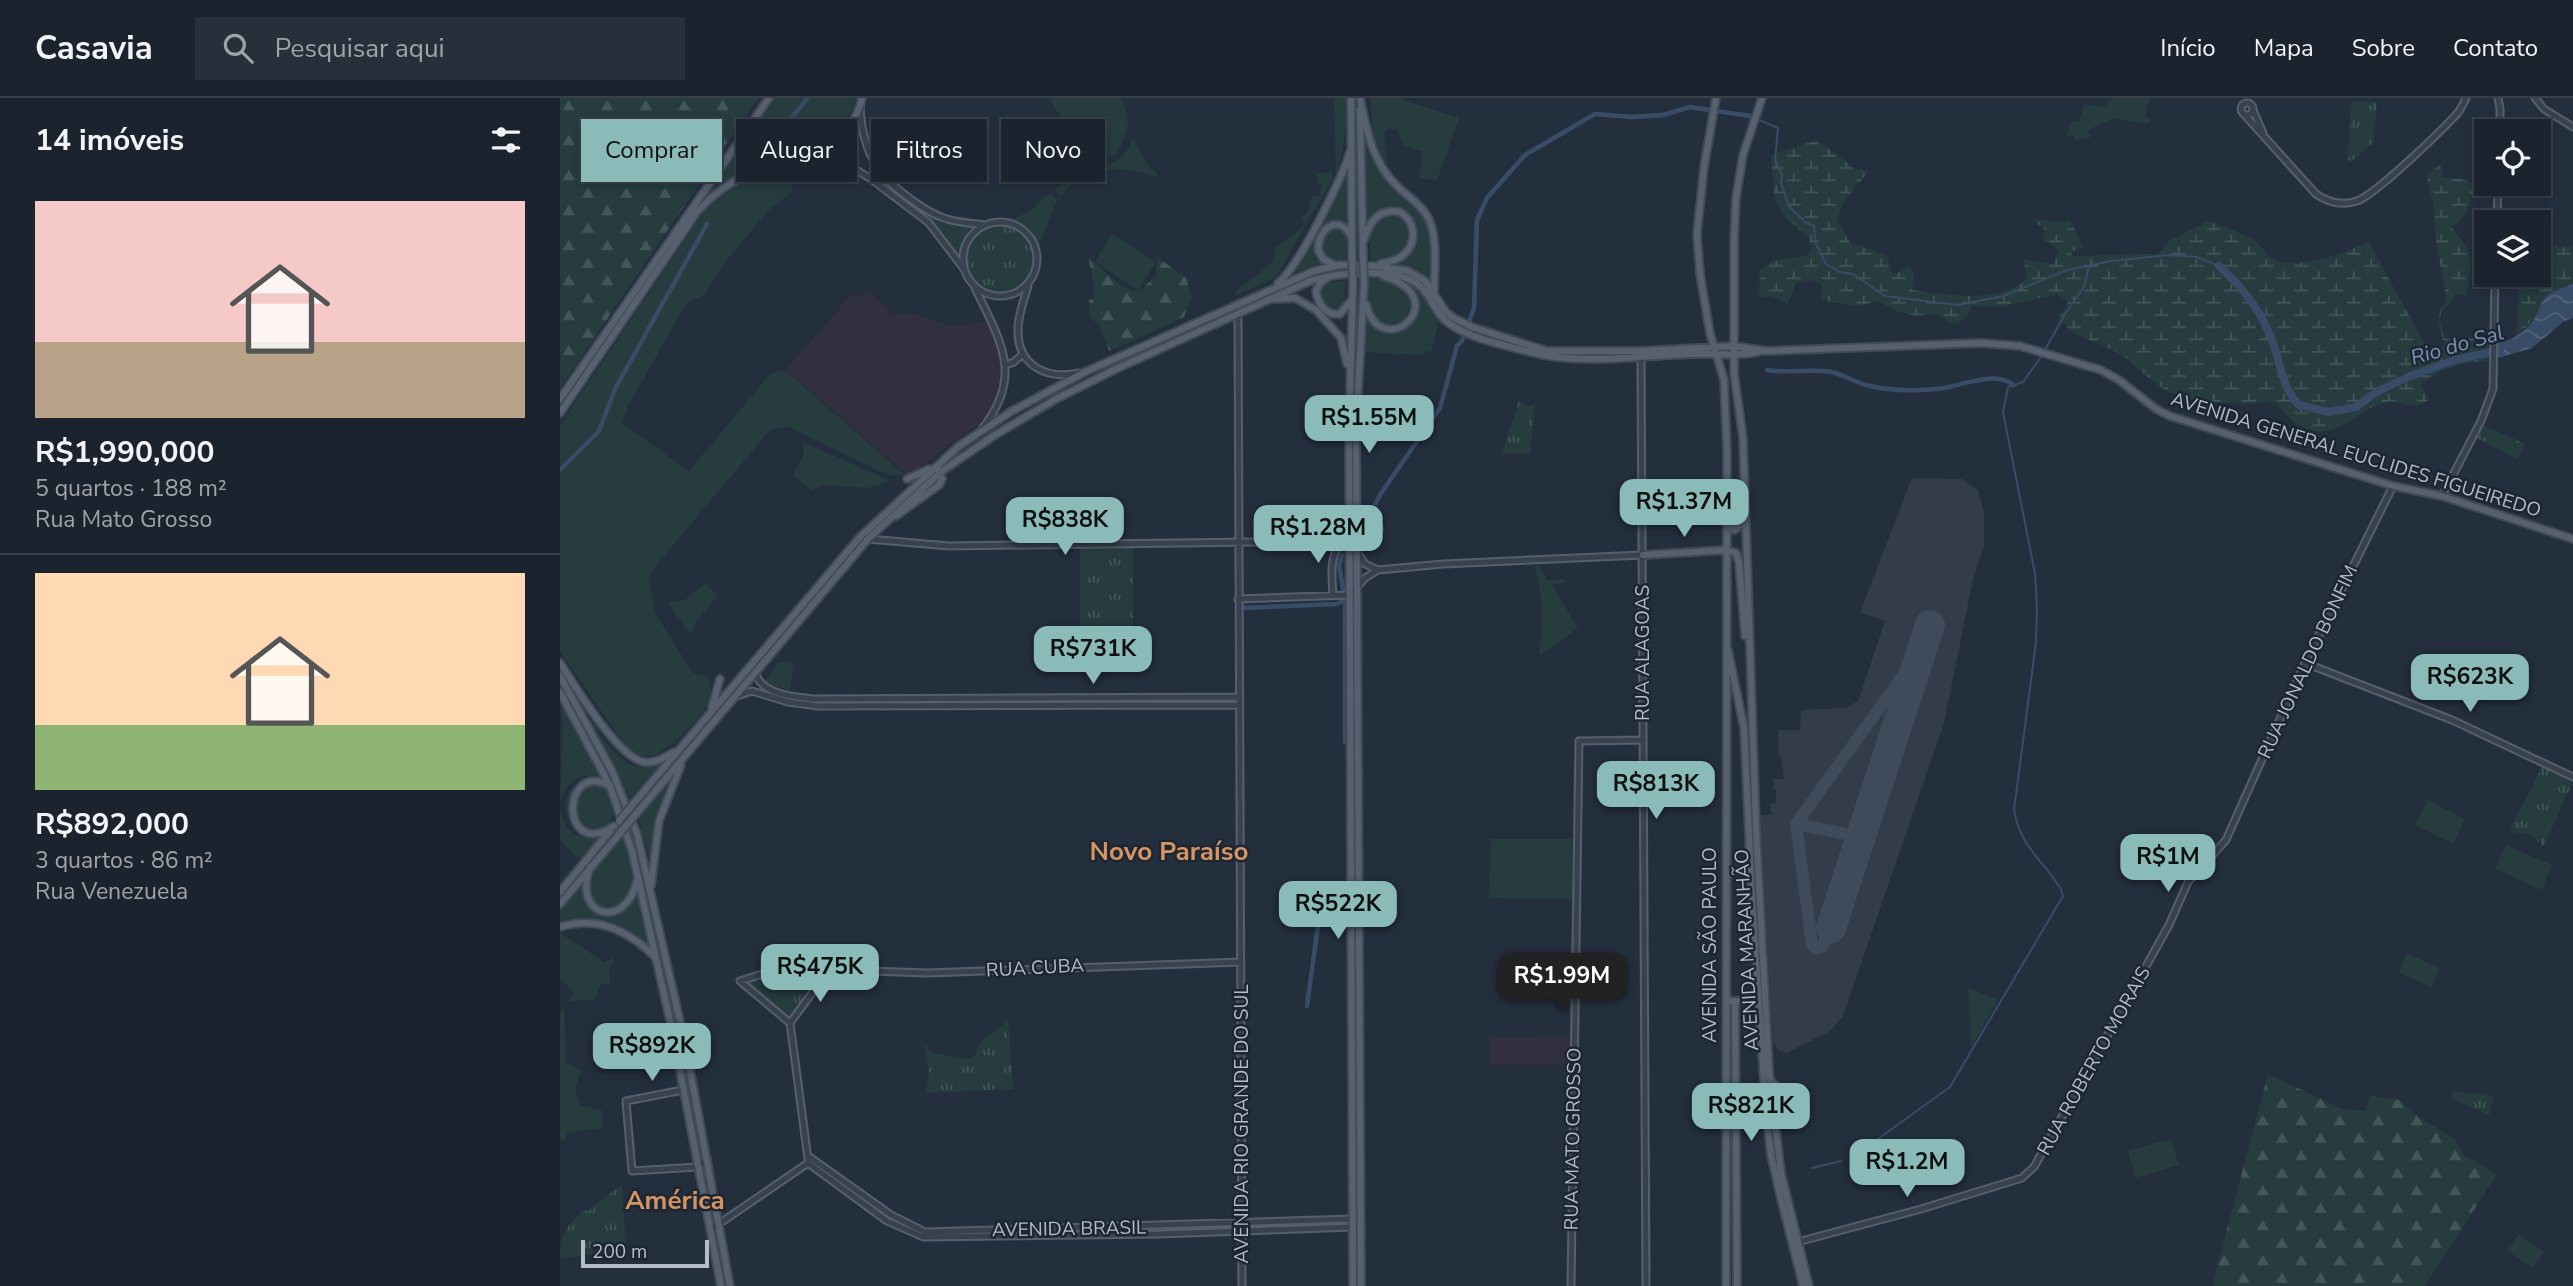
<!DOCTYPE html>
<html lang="pt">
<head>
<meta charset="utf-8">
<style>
  :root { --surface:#1b232e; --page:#282f3a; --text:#f1f3f6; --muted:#a0a4aa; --line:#39404a; --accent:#8bbbb9 }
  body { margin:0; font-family:"Nunito Sans",sans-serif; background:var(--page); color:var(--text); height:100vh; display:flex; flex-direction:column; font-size:26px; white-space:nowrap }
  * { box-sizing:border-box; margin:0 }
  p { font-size:23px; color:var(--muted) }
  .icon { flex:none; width:38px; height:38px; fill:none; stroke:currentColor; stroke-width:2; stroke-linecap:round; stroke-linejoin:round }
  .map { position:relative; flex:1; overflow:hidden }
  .panel { display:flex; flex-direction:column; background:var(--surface); width:560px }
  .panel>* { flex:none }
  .banner { position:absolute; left:21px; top:21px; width:665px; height:63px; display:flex; gap:14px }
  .controls { position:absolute; left:1914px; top:21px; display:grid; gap:14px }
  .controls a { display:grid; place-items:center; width:77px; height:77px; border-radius:0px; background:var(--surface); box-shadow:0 4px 10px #0003,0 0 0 2px var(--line); font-size:35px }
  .scale { position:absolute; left:21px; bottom:18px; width:128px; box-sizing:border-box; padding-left:7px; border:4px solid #b4bcc9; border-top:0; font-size:19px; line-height:24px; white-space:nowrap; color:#b4bcc9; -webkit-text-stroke:5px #1d2633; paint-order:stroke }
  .price { position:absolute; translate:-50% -60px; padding:0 16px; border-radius:14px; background:var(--accent); color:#111; font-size:23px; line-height:46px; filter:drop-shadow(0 2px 4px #0008) }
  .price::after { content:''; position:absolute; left:50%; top:42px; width:21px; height:16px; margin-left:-10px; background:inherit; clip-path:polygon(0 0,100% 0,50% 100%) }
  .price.current { background:#222; color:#fff }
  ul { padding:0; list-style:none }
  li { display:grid; align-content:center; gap:14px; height:371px; padding:0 35px }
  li+li { border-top:2px solid var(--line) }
  li span { display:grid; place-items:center; height:217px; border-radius:0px; color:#555 }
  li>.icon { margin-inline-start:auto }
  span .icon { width:126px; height:126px; fill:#fffc; stroke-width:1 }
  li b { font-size:30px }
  h2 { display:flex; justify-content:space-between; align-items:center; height:84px; padding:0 35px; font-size:30px }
  .chip { padding:0 24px; border-radius:0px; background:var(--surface); box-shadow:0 4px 10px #0003,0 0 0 2px var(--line); font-size:24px; line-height:63px }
  .chip.current { background:var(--accent); color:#111 }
  header { display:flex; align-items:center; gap:42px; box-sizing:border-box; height:98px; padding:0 35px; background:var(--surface); border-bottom:2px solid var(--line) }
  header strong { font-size:33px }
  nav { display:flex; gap:38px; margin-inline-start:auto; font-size:24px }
  .search { width:490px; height:63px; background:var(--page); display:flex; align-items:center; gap:18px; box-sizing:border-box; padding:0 24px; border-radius:0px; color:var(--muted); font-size:26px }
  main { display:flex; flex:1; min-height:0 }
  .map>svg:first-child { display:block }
  .medical { fill:#32303f }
  .airport { fill:#323c4b }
  .green { fill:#263c3f }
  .forest { fill:url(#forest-firs) }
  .wetland { fill:url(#wetland-marsh) }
  .park { fill:url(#park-tufts) }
  .water { fill:url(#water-waves) }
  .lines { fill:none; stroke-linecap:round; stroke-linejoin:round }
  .stream { stroke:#394c67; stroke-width:2 }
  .canal { stroke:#394c67; stroke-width:4.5 }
  .river { stroke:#394c67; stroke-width:8 }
  .taxiway { stroke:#3f4a5a; stroke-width:12 }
  .runway { stroke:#3f4a5a; stroke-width:30 }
  .minor-casing { stroke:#565f6c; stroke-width:9 }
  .major-casing { stroke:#414a57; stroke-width:10 }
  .minor { stroke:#38414e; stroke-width:5 }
  .major { stroke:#56606e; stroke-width:6 }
  .major-bridge-casing { stroke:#414a57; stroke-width:10; stroke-linecap:butt }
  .major-bridge { stroke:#56606e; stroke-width:6 }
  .labels { text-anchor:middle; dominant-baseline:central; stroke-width:5; stroke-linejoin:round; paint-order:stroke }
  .street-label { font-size:19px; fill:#b4bcc9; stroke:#1d2633 }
  .water-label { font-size:21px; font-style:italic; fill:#7c92b1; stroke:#1d2633 }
  .district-label { font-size:26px; font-weight:bold; fill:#d59563; stroke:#1d2633 }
</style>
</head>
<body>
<header>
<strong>Casavia</strong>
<div class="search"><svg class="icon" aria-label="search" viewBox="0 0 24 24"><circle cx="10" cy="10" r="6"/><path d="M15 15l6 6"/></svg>Pesquisar aqui</div>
<nav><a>Início</a><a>Mapa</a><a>Sobre</a><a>Contato</a></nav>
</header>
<main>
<section class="panel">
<h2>14 imóveis<svg class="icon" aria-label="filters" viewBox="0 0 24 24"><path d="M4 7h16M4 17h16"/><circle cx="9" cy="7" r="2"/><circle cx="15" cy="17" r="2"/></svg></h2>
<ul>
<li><span style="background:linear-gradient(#f6c9c9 65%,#b9a48a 0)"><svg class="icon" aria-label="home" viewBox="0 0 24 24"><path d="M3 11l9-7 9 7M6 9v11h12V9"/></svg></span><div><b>R$1,990,000</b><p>5 quartos · 188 m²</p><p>Rua Mato Grosso</p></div></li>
<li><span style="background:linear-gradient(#ffd9b3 70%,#8fb573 0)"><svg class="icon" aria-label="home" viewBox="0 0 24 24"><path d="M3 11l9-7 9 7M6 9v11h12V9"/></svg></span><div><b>R$892,000</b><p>3 quartos · 86 m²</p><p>Rua Venezuela</p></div></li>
</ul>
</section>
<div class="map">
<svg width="2013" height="1188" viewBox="0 0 2013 1188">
  <defs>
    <pattern id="forest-firs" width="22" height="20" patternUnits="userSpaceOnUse" patternTransform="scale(1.75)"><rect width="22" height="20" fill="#263c3f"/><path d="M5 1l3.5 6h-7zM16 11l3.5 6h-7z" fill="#435659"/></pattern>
    <pattern id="wetland-marsh" width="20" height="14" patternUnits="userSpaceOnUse" patternTransform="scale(1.75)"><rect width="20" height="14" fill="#263c3f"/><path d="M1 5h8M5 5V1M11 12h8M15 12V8" fill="none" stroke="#435659"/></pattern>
    <pattern id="park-tufts" width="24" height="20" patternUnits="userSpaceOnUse" patternTransform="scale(1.75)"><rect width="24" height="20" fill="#263c3f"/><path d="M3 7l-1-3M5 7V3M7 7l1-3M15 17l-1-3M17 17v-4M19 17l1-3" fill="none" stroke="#435659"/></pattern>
    <pattern id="water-waves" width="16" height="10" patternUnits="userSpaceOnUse" patternTransform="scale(1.75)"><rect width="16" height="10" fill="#394c67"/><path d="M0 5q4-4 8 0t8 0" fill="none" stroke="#53647b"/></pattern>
  </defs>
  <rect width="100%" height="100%" fill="#242f3e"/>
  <path class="medical" d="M310 193 333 218 338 215 354 216 393 229 429 223 440 248 444 266 441 289 432 311 424 321 349 378 226 272 292 196 298 200Z
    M930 939 1010 940V967L930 966Z"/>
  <path class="airport" d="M1352 380 1402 381 1418 392 1424 414V448L1413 481 1384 625 1283 918 1270 933 1227 955 1218 952 1213 943 1200 717H1212L1210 706 1216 705V691H1213V681H1224L1221 659H1219L1218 632H1240L1241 612 1286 610 1298 603 1325 523 1300 514Z"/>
  <path class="green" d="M212 0H296C286 39 245 49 212 63L192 53 188 32Z
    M489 0H560C574 22 567 37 555 57L529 64Z
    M774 0H786C788 28 783 52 776 79Z
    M810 0H845L846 3 899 20 877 83 859 80 863 54 844 48 837 32 828 31 824 36 827 65H823L814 43Z
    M1552 0H1590L1585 18 1592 21 1588 26 1554 20 1528 32 1531 39 1515 43 1513 37 1506 39 1511 24H1518L1525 6 1544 9Z
    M804 39 809 57 827 85 865 120 872 144 868 181 852 170 837 166C844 161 854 155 857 146 858 141 857 134 855 129 847 102 822 109 806 122Z
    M573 40 587 66 601 80C564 67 528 64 501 98L494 91C504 84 513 78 524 73 548 64 562 69 573 40Z
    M182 43 186 58 201 67 176 78 138 106Z
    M223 67 233 81 232 94 208 113 163 167 145 196 126 206 68 308 62 325 129 373 211 275 225 272 345 377 333 378 323 375 229 329 210 332 98 465 89 481 95 515 133 575 148 579C151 586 152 594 150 602 145 617 110 652 94 657 84 659 76 657 68 651L0 554V327L144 113 175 89Z
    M772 73V82L720 172 711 182 675 198 676 193 713 164 716 149 745 128 744 122 741 121 748 113 752 97 759 98 762 86 757 85V76Z
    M787 75V125C767 117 759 132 753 148L756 161 764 166 754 167 727 179Z
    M335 93C360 111 385 129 416 128L403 141 400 163C383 133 361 115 334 95Z
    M490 94 497 102 479 148 464 129 449 123 470 113Z
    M840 115 849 124 851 143 835 158 810 163 809 134 819 118Z
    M780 128 787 135 786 163 766 161 762 156 763 139 768 131Z
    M552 136 596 164 578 192 535 164Z
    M808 179C833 183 863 190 844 222L828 227C807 217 808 200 808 179Z
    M831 179C857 182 866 202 879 223L871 254 865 253 863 257 805 254V216L816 231C859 243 877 192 831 179Z
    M785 183 784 207 781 212 772 215 760 203 759 193 768 184Z
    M242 344 331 383 308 390 262 387 251 392 233 377 244 356Z
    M1106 413a14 14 0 1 1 28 0a14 14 0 1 1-28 0Z
    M979 467 987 482 1004 481 1005 485 992 487 1018 530 979 558C983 527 983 498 975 468Z
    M145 486 158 497 135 525 131 537 108 505 125 502Z
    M219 564 234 565 230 593 204 584Z
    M0 598 43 680C21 673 7 682 0 703L3 626Z
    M20 605C37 629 60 681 96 666L99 668 70 700 17 607Z
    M115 675C100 711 93 736 93 775L78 720Z
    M5 708a25 25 0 1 1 50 0a25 25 0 1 1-50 0Z
    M1868 702 1905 721 1893 746 1855 727Z
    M0 708C4 735 18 744 44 735L21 760 13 756 0 742Z
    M66 734C73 763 80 780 64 807 53 810 42 816 34 804 16 775 48 754 66 734Z
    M931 741H1012V801L929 800Z
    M1946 747 1992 767 1982 792 1935 771Z
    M24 782 25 800 34 811C58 813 71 815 79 789L92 851C68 824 36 815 0 825V812Z
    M0 835 44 864 53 860 54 865 49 867 50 887 41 886 34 902 9 903 15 895 0 881Z
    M1847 855 1879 870 1872 889 1839 875Z
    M1408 890 1438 902 1411 950Z
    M4 908 6 964 21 973 15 991 20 1007 43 1013 42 1030 7 1035 6 1041 0 1042V915Z
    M1611 1041 1619 1067 1575 1080 1568 1053Z
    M1959 1136 1984 1154 1972 1170 1947 1152Z"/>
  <path class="forest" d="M0 0H198L0 290Z
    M597 159 626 180 632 200 624 219 549 253 540 228 530 219 529 202 535 200 529 161C541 166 562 196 577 193 583 191 591 182 596 178Z
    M1708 976 1780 1010 1805 1013 1810 997 1839 1002 1860 1020 1896 1042 1902 1056 1937 1076 1865 1188H1652Z"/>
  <path class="wetland" d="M1257 42 1294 70 1309 73 1285 102 1277 121 1290 145 1327 157 1332 176 1341 174 1348 167 1354 175 1353 192C1390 197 1434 206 1466 182L1464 161 1490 166 1494 164 1498 154 1494 148 1483 142 1485 132 1472 121 1497 124 1510 122 1523 149 1511 154 1512 158 1599 156 1609 143 1648 123C1663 129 1680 134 1694 142 1701 146 1705 157 1713 161 1736 173 1787 154 1809 144L1870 256 1885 248C1880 231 1873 217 1887 204L1876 143 1873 105 1866 77 1880 67 1883 79 1902 81 1914 86C1910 104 1908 118 1892 129 1896 137 1905 144 1908 152 1913 165 1908 184 1907 198L1895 196 1890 206 1881 213 1880 224 1886 241 1916 240 1928 244 1929 263C1909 263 1876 272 1861 286L1869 302C1847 315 1841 299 1823 305 1801 311 1784 333 1761 334 1732 334 1721 303 1709 303 1704 303 1698 306 1693 306 1680 306 1641 304 1629 301 1591 292 1584 269 1554 253 1540 245 1524 241 1510 232 1506 228 1503 224 1498 222L1508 204 1498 196 1440 209 1412 208C1407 219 1403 226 1390 226 1372 210 1371 220 1352 217 1339 215 1330 210 1319 203L1295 208 1261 202 1262 187 1252 182 1236 185 1228 205 1211 198 1199 199 1200 172 1212 163 1248 157 1251 149 1249 140 1224 118 1214 99 1211 57Z
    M1979 139 2000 150 2013 148V186L1994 192 1984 201 1976 219 1956 239 1959 200 1956 181 1959 177H1979Z"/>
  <path class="park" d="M1791 3 1817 4 1813 45 1792 63 1788 62Z
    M403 161a37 37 0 1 1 74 0a37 37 0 1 1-74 0Z
    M959 303 969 308 975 306 970 356 942 355Z
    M1923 327 1965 346 1958 361 1916 340Z
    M520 447H573V532L520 533Z
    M1982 669 1999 678 2004 677 2011 681 2012 685 1984 748C1975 741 1969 732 1954 735L1950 731Z
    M220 873 261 877 232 918H224L186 885Z
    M448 923 453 991 366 995 369 975 364 946 373 955 406 961 416 957 417 947Z
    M1893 993 1934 998 1929 1017 1890 1000Z
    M62 1086 66 1148 61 1154 0 1160C0 1134 6 1131 23 1112L28 1113Z"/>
  <path class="water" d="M2013 186V220L2003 224 1972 250 1938 260V245C1954 242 1969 232 1977 216 1979 212 1981 205 1984 201 1990 192 2003 190 2013 186Z"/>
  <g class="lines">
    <path class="stream" d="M1197 21 1218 30 1215 62 1222 77 1221 85 1229 108 1245 124 1254 128 1256 146 1266 166 1280 174 1293 176 1325 198 1398 207 1443 198 1507 172 1551 163 1609 157 1637 159 1659 168
      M1290 1061 1390 989 1503 798C1501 788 1494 782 1489 774 1472 754 1458 738 1454 712L1476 544 1477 510 1475 476 1443 314 1448 289 1463 284 1481 259 1505 216 1524 189 1529 168
      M1252 1070 1281 1063
      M686 1129 735 1127
      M641 1130 678 1129
      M604 1131H634
      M532 1133 597 1132
      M464 1134 525 1133
      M422 1136 458 1134"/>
    <path class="canal" d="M213 41 248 0
      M1207 272C1228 276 1250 270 1271 274 1283 276 1294 284 1306 287 1328 293 1353 293 1376 291 1397 290 1435 271 1453 287
      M0 372 39 333 55 291 147 126
      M805 447 818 438 822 432 820 424 810 416 820 397 880 310 897 248 902 243 914 210 917 122 927 100 965 57 1035 16 1072 19 1103 17 1130 9 1190 18
      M782 457 779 468 785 501V644
      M683 510 777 506 785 501
      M747 908 759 820"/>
    <path class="river" d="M1659 168C1684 191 1703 215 1714 248 1721 269 1723 291 1739 307L1769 314 1796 309 1818 293 1850 278 1895 262 1940 252"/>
    <path class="taxiway" d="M1236 726 1301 739
      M1271 830 1262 849 1256 851 1252 847 1236 726 1362 551"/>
    <path class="runway" d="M1271 830 1370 527"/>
    <defs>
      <path id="minor" d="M1938 0 1940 11V33
        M1975 0 1984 11 2013 29
        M1681 11a6 6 0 1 1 12 0a6 6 0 1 1-12 0Z
        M300 8C302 51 315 75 349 100 361 109 373 117 387 121 399 125 412 125 425 127
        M1693 12 1703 35
        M1682 14 1756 96C1769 105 1782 108 1797 103 1815 97 1879 35 1895 18 1900 13 1903 7 1906 0
        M245 58H268L281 62 311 81 369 125 404 171
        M403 161a37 37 0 1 1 74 0a37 37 0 1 1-74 0Z
        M1937 124 1938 86
        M468 188C464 202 458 217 458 231 457 268 487 282 519 275
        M415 190C441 244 464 278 422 331
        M678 215 682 1188
        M1081 258 1086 1188
        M446 267 454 264 463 256
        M1882 398 1921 323 1933 291 1935 177
        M308 441 389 448 772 443 790 449
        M797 454 805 466 818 472 883 466 1083 457
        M773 498C772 478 769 462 780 445
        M678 501 790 497 805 480 818 472
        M1745 565 1892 622 2013 679
        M195 574C201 597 235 599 255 601L679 599
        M177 598 192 593 228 604 258 608 679 607
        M180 883 221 870 367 875 681 864
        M180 883 230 925
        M230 925 248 1061
        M230 925 269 872
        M123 992 66 1003 72 1073 137 1069 147 1061
        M248 1058 331 1117 365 1134 793 1121
        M248 1065 327 1123 363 1139 600 1136 793 1129
        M150 1132 248 1065
        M1234 1145 1361 1111 1462 1080 1474 1069 1609 827 1628 784 1666 742 1745 565 1833 388
        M1011 1188 1019 643 1083 642"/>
      <path id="major" d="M791 0 792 156
        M800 0C807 33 812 64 837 88 848 99 864 108 870 124 878 145 874 172 874 194
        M1156 0 1144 69 1137 136 1140 176 1150 235 1164 282 1167 353 1166 1188
        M1202 0 1183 57 1176 100 1174 143V275L1183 340 1196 731 1209 972 1221 1075 1249 1188
        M800 12 803 157
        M186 32C183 54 194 63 214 67
        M804 142C809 124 819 110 840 114 856 124 858 146 842 158 836 163 828 164 820 166
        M774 167 763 161 758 152C758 132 778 114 791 138
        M768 179 760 185 756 193C758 206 766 218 780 216L790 204
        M718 185C739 169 782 80 790 54
        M793 187 789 331 793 1188
        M715 201 735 200 756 212 781 240 787 266
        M806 206C821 267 898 201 823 178
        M0 301 209 0
        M0 315 137 114C153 96 173 82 195 73 237 56 291 54 302 0
        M347 381 369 371
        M336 418 379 387 382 381 378 372
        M1166 426 1174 432 1184 425
        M1083 457 1166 452 1176 455 1179 464 1185 538
        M1168 552 1184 630 1192 800 1206 1015 1211 1057 1220 1097 1243 1188
        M0 565C15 588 58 660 84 664 95 666 105 659 114 654
        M0 578 52 673 77 736 125 945 170 1188
        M0 594 50 688 72 753 114 941 161 1188
        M152 609 160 581
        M50 688C0 661 0 764 54 728
        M73 706 300 439 399 348 452 313 525 274 754 173 779 167 815 168 848 173 865 183 886 214 894 220 912 229 987 253H1082L1174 248 1206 253 1421 245 1460 248 1541 272 1559 282 1596 311 1610 318 1833 388 1882 398 2013 441
        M76 716 308 441 382 373 435 337 496 301 556 271 748 184C773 174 840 168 861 189 872 200 876 217 890 226 909 240 947 248 970 254 1022 268 1081 257 1135 256 1159 255 1173 259 1198 254
        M30 769C12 819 65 833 77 783
        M91 788 99 723 121 667
        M0 794 50 733
        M0 806 61 734
        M0 829C38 817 69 833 95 859
        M1171 903H1198
        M1175 903 1177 1188
        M1212 984 1222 993 1233 997
        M1218 1027 1230 1004
        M801 1188 796 329 804 187"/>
    </defs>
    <use href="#minor" class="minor-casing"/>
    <use href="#major" class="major-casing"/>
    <use href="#minor" class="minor"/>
    <use href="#major" class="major"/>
    <defs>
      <path id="major-bridge" d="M792 156 793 187
        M803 157 804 187
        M59 723 73 706
        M61 734 76 716"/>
    </defs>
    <use href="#major-bridge" class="major-bridge-casing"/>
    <use href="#major-bridge" class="major-bridge"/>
  </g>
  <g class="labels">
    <g class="street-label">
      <text transform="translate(1796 357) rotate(17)">AVENIDA GENERAL EUCLIDES FIGUEIREDO</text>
      <text transform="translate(1083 555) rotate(-90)">RUA ALAGOAS</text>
      <text transform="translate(1748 564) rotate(-65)">RUA JONALDO BONFIM</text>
      <text transform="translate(1150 847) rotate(-90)">AVENIDA SÃO PAULO</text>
      <text transform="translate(1187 852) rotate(-93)">AVENIDA MARANHÃO</text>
      <text transform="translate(475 870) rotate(-3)">RUA CUBA</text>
      <text transform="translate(1534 963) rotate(-61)">RUA ROBERTO MORAIS</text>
      <text transform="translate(682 1026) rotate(-90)">AVENIDA RIO GRANDE DO SUL</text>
      <text transform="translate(1013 1041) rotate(-89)">RUA MATO GROSSO</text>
      <text transform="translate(509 1131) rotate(-1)">AVENIDA BRASIL</text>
    </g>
    <g class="water-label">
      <text transform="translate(1897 247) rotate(-16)">Rio do Sal</text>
    </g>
    <g class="district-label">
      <text x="609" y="753">Novo Paraíso</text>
      <text x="115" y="1102">América</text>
    </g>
  </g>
</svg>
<div class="controls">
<a><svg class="icon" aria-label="locate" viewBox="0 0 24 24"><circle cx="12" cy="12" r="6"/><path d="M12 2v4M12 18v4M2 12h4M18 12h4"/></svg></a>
<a><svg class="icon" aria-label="layers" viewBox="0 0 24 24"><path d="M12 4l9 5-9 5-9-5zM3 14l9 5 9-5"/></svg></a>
</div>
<div class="scale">200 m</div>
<b class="price" style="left:809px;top:357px">R$1.55M</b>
<b class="price" style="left:1124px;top:441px">R$1.37M</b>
<b class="price" style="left:505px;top:459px">R$838K</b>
<b class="price" style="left:758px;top:467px">R$1.28M</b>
<b class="price" style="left:533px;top:588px">R$731K</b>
<b class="price" style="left:1910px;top:616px">R$623K</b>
<b class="price" style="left:1096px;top:723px">R$813K</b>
<b class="price" style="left:1608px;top:796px">R$1M</b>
<b class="price" style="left:778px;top:843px">R$522K</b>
<b class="price" style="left:260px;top:906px">R$475K</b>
<b class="price current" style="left:1002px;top:915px">R$1.99M</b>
<b class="price" style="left:92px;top:985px">R$892K</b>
<b class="price" style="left:1191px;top:1045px">R$821K</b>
<b class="price" style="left:1347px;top:1101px">R$1.2M</b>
<div class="banner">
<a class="chip current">Comprar</a>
<a class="chip">Alugar</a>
<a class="chip">Filtros</a>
<a class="chip">Novo</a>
</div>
</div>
</main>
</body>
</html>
